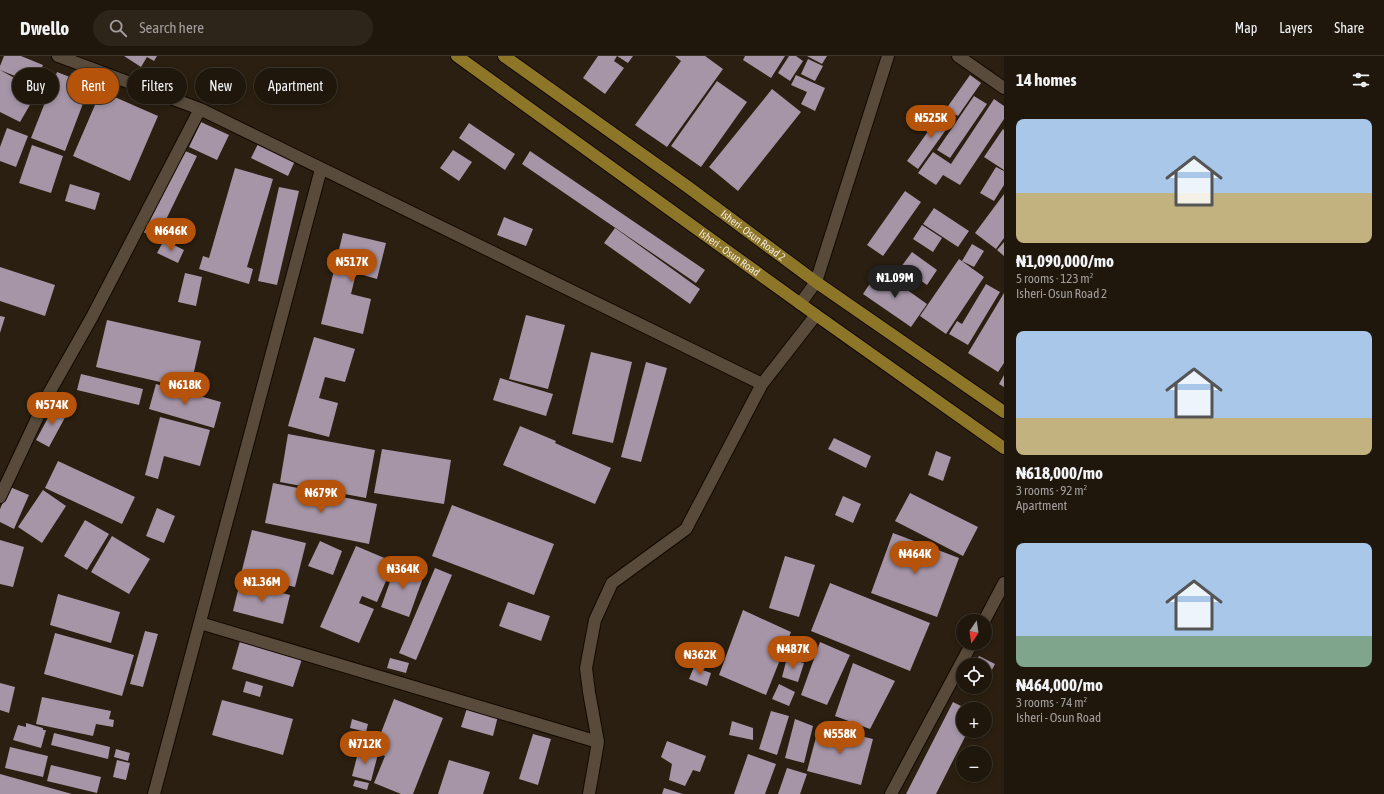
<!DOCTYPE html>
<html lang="en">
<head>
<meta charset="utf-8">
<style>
  :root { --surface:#20170c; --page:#2d241a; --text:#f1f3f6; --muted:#a29f9d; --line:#3d362d; --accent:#b45309 }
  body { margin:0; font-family:"Asap Condensed",sans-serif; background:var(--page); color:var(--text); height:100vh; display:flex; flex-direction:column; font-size:15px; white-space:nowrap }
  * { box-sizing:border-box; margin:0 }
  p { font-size:13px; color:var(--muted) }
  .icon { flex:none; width:22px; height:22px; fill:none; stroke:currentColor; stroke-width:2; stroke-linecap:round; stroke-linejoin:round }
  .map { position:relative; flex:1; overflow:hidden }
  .panel { display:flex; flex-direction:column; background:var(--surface); width:380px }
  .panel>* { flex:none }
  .hud { position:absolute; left:12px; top:12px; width:380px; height:36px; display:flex; gap:8px }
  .needle { width:26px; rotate:193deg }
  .controls { position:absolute; left:956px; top:558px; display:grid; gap:8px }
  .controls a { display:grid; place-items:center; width:36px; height:36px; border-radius:50%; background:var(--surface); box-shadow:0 2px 6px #0003,0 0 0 1px var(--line); font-size:20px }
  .price { position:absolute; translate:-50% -34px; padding:0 9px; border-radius:14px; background:var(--accent); color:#fff; font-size:13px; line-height:26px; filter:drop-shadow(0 1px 2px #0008) }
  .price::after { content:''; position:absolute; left:50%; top:24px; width:12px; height:9px; margin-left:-6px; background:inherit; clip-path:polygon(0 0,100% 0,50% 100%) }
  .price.active { background:#222; color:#fff }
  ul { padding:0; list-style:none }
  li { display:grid; align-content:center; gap:8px; height:212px; padding:0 12px }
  li span { display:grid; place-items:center; height:124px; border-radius:8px; color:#555 }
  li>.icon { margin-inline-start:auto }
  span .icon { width:72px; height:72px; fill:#fffc; stroke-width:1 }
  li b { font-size:17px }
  h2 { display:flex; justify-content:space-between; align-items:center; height:48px; padding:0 12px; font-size:17px }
  .pill { padding:0 14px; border-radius:18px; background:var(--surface); box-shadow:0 2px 6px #0003,0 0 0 1px var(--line); font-size:14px; line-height:36px }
  .pill.active { background:var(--accent); color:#fff }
  header { display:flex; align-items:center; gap:24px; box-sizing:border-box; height:56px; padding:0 20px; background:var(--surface); border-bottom:1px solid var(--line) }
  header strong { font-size:19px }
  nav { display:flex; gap:22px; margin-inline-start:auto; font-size:14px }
  .search { width:280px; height:36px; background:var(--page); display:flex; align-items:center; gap:10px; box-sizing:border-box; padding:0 14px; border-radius:22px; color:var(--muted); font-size:15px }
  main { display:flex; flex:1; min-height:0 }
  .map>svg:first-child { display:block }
  .building { fill:#a595a7 }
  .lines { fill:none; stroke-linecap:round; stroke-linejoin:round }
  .minor-casing { stroke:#130900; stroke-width:14 }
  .major-casing { stroke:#130900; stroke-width:14 }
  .minor { stroke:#584b3b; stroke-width:12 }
  .major { stroke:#8d7628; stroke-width:12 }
  .labels { text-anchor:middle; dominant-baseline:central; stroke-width:4; stroke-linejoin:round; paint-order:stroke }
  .street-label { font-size:11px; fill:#f1e9e0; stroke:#0f0a05 }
</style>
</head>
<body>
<header>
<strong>Dwello</strong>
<div class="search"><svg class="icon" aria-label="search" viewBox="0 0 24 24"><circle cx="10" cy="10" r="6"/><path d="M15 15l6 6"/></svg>Search here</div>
<nav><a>Map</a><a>Layers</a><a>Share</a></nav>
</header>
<main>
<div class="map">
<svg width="1004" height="738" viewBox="0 0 1004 738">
  <rect width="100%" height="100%" fill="#2a1f10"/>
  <path class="building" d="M4 0H21L43 9 35 28 0 14V10Z
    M124 0H157L154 5 147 1 141 11Z
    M598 0H633L628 7 617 0 614 5 624 12 605 38 583 22Z
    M675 0H705L723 13 667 91 635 69 681 5Z
    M745 0H785L771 22 743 4Z
    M789 0H796L803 5 790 25 778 17Z
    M807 0H827L822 8Z
    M808 3 823 10 815 25 801 18Z
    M0 14 38 35 20 66 0 56Z
    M57 16 90 29 65 95 31 82Z
    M796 19 825 32 815 55 801 48 807 36 791 29Z
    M970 19 981 27 958 60 946 53Z
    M717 25 747 46 701 111 671 90Z
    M772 33 801 56 738 135 709 111Z
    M101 35 158 60 130 125 73 100Z
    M974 40 987 48 950 102 937 94Z
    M994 43 1004 50V63L960 129 943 119 936 129 918 117 933 96 951 108Z
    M944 53 955 61 918 113 907 105Z
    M201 66 229 79 217 104 189 91Z
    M469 67 515 98 505 114 459 82Z
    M7 72 28 80 16 111 0 105V91Z
    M1003 73 1004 74V114L984 101Z
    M258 88 295 105 288 120 251 102Z
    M32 89 63 100 51 137 19 127Z
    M183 94 197 100 157 182 143 176Z
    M453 94 472 106 459 125 440 112Z
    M530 95 705 214 696 227 522 108Z
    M996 111 1004 115V129L994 145 980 137Z
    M235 112 273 123 247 211 253 213 249 228 199 213 203 200 209 202Z
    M70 128 100 137 95 154 65 145Z
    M279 131 299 135 277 229 258 225Z
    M905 135 921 146 883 200 867 189Z
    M1004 138V182L996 193 975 177Z
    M934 152 969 175 958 191 923 168Z
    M504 161 533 173 526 190 497 179Z
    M922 169 942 182 933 196 913 183Z
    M615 172 700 233 690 248 604 187Z
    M343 177 386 187 377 223 356 217 351 238 371 243 363 278 321 268Z
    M164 184 184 194 178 207 157 197Z
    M1004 186V200L997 194Z
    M972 188 984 195 974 211 962 205Z
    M912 196 937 214 927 229 901 211Z
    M959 203 984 221 946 278 920 260Z
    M0 211 55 229 45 260 0 245Z
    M879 214 927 248 911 271 863 238Z
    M185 217 202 221 196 250 178 246Z
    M986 228 1000 236 968 289 949 278 957 265 962 268Z
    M1004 237V307L998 316 968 297Z
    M526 259 565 269 548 333 509 323Z
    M0 260 5 261 0 277Z
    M107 264 201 285 190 333 96 311Z
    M314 281 355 293 345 326 325 321 319 342 338 347 329 381 288 370Z
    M591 296 632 306 613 387 572 378Z
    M646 306 667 312 641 406 621 401Z
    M81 318 143 333 139 349 77 334Z
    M1004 319V331L999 328Z
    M500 322 553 338 546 360 493 344Z
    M156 328 221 346 214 372 149 353Z
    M55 349 68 356 49 391 36 384Z
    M160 361 210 374 200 410 164 400 158 423 145 419Z
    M520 370 556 385 555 387 611 412 595 448 503 409Z
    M288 378 375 394 366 442 280 426Z
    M834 382 871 400 866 412 828 393Z
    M382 393 451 404 444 448 374 437Z
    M936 395 951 401 943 425 928 419Z
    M58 405 135 441 122 468 45 432Z
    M273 427 377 448 369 488 265 467Z
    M10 431 29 439 14 473 0 466V453Z
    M43 434 66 450 42 487 18 471Z
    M910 437 978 471 963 500 895 465Z
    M843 440 861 448 853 467 835 459Z
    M452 449 554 488 534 539 432 500Z
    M157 452 175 460 164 487 146 480Z
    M85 464 109 478 87 514 64 500Z
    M252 474 306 487 295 531 241 518Z
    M893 477 959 502 937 561 871 537Z
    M112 480 150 503 129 538 91 516Z
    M0 484 24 491 13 531 0 528Z
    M320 485 342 495 333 519 308 510Z
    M356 490 394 506 377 546 362 540 359 547 374 553 359 587 320 571Z
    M785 500 815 509 799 561 769 552Z
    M397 506 425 516 409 561 381 551Z
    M435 512 452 519 416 604 399 597Z
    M240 526 290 539 283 568 233 555Z
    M830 527 930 567 910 615 811 575Z
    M58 538 120 556 111 587 50 569Z
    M508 546 550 560 541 585 499 570Z
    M743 554 791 576 766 639 719 619Z
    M145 575 158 578 143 631 130 628Z
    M55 577 134 599 122 640 44 618Z
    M240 585 302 603 293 631 232 613Z
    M820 586 850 599 827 649 801 639Z
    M979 600 995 608 985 627V609H974Z
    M390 602 409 607 406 617 387 612Z
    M787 602 804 607 798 626 782 621Z
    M853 607 895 625 870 673 835 660Z
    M694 611 711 617 707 630 689 623Z
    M246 625 263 630 260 641 243 636Z
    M0 627 15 631 9 657 0 654Z
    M779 628 795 636 789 650 772 643Z
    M42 641 111 655 109 663 114 664 113 671 96 668 93 680 36 668Z
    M394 643 443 662 413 738H401L374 727 385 700 374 695Z
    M222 644 293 663 283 699 212 679Z
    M953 646 967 653H963V675H968L936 738H906Z
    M467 652 498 660 493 680 461 671Z
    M771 655 789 660 777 699 759 693Z
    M352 663 368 668 366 676 350 672Z
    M795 663 813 670 804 707 785 702Z
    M732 665 753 672V684L729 679Z
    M26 667 43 672V674H46L41 692 13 684 18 669 26 671Z
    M819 670 873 683 861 729 807 715Z
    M54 677 110 691 108 703 51 689Z
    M533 678 551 683 538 729 519 723Z
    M667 685 706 700 700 716 693 714 685 730 669 724 672 708 661 701Z
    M10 691 48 700 43 721 5 712Z
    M116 693 130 697 128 705 114 701Z
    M359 693 378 698 371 725 352 720Z
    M748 698 776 708 765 738H734Z
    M117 704 130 707 126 724 113 721Z
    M449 704 490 716 483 738H438Z
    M51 709 101 721 97 737 47 725Z
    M787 712 807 718 800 738H778Z
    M0 718 72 738H0Z
    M355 724 369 727 367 734 353 730Z
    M664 732 683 738H662Z"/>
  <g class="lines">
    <defs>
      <path id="minor" d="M58 0 200 53 762 328 816 259
        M958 0 1004 32
        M800 248 816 226 888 0
        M0 441 49 337 92 261 200 53
        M984 565 1004 527
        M200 567 598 686
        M154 738 321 113
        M589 738 598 686 589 636 586 612 595 564 612 527 686 473 762 328
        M891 738 972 587"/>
      <g id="major">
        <path id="s1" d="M457 0 816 259 1004 392"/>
        <path id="s2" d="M504 0 688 131 816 226 1004 356"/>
      </g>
    </defs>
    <use href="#minor" class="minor-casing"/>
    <use href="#major" class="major-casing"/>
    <use href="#minor" class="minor"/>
    <use href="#major" class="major"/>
  </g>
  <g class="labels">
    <g class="street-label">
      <text stroke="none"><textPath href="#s2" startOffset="307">Isheri- Osun Road 2</textPath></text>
      <text stroke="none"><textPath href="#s1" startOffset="336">Isheri - Osun Road</textPath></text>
    </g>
  </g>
</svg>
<div class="controls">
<a><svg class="needle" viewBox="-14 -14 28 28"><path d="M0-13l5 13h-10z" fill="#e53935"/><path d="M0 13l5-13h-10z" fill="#a29f9d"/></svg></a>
<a><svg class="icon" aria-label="locate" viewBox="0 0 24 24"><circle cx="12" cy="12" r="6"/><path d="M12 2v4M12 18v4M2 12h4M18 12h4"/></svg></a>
<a>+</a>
<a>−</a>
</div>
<b class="price" style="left:931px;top:83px">₦525K</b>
<b class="price" style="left:171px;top:196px">₦646K</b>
<b class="price" style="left:352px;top:227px">₦517K</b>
<b class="price active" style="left:895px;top:243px">₦1.09M</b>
<b class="price" style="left:185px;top:350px">₦618K</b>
<b class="price" style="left:52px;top:370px">₦574K</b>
<b class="price" style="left:321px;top:458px">₦679K</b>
<b class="price" style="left:915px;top:519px">₦464K</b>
<b class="price" style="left:403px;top:534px">₦364K</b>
<b class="price" style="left:262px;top:547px">₦1.36M</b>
<b class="price" style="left:793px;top:614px">₦487K</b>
<b class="price" style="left:700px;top:620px">₦362K</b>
<b class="price" style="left:840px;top:699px">₦558K</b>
<b class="price" style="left:365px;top:709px">₦712K</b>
<div class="hud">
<a class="pill">Buy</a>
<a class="pill active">Rent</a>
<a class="pill">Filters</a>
<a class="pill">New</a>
<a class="pill">Apartment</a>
</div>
</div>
<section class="panel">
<h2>14 homes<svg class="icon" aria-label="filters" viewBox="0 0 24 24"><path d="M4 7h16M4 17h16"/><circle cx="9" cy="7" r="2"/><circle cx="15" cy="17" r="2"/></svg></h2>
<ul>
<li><span style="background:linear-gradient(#a9c7e8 60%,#c2b280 0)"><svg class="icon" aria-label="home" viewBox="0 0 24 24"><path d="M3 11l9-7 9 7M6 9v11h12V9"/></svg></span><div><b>₦1,090,000/mo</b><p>5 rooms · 123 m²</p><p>Isheri- Osun Road 2</p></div></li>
<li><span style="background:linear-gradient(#a9c7e8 70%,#c2b280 0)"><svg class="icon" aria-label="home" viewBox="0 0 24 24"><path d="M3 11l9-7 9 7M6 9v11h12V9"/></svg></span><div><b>₦618,000/mo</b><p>3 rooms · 92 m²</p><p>Apartment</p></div></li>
<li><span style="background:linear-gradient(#a9c7e8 75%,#7fa58c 0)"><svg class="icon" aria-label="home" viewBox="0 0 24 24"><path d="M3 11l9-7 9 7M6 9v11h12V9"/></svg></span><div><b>₦464,000/mo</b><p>3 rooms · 74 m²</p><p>Isheri - Osun Road</p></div></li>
</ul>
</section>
</main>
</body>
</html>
